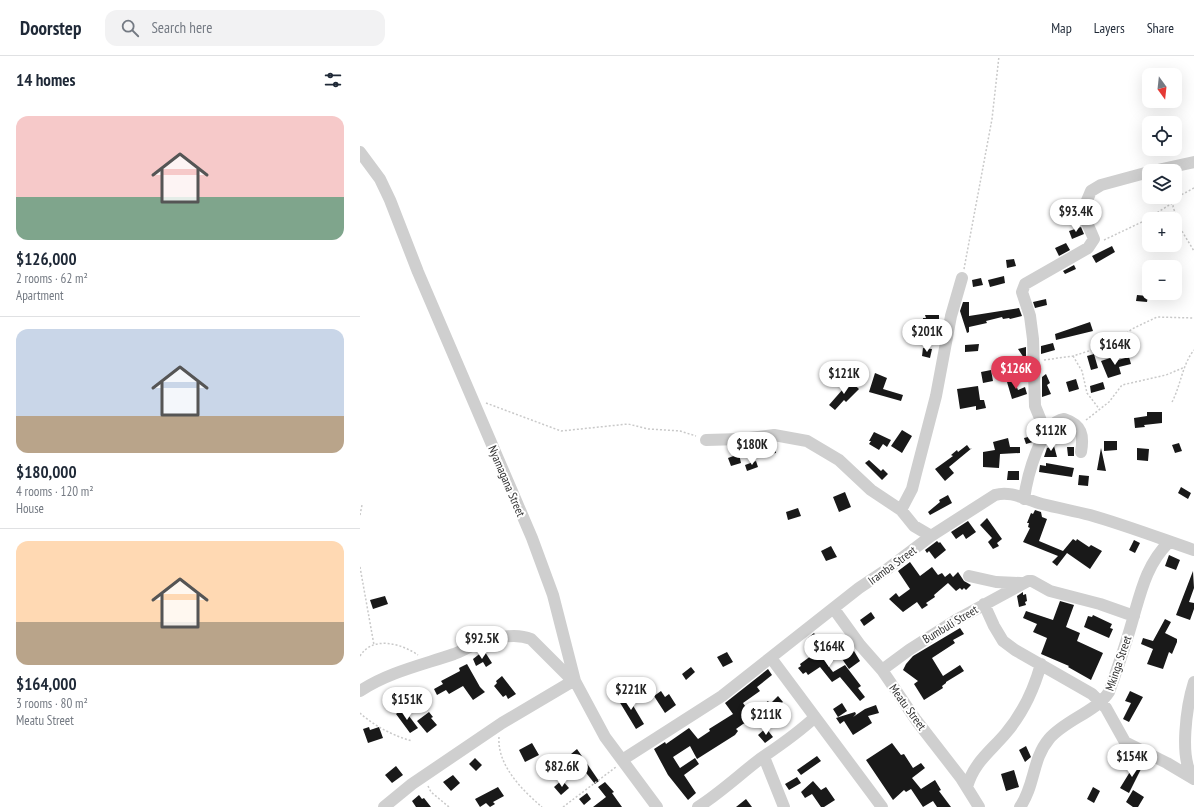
<!DOCTYPE html>
<html lang="en">
<head>
<meta charset="utf-8">
<style>
  :root { --surface:#fff; --page:#f2f2f3; --text:#1f2937; --muted:#747a83; --line:#e0e1e3; --accent:#e13d59 }
  body { margin:0; font-family:"PT Sans Narrow",sans-serif; background:var(--page); color:var(--text); height:100vh; display:flex; flex-direction:column; font-size:15px; white-space:nowrap }
  * { box-sizing:border-box; margin:0 }
  p { font-size:13px; color:var(--muted) }
  .icon { flex:none; width:22px; height:22px; fill:none; stroke:currentColor; stroke-width:2; stroke-linecap:round; stroke-linejoin:round }
  .map { position:relative; flex:1; overflow:hidden }
  .side { display:flex; flex-direction:column; background:var(--surface); width:360px }
  .side>* { flex:none }
  .needle { width:26px; rotate:165deg }
  .controls { position:absolute; left:782px; top:12px; display:grid; gap:8px }
  .controls a { display:grid; place-items:center; width:40px; height:40px; border-radius:8px; background:var(--surface); box-shadow:0 4px 16px #0002; font-size:20px }
  .price { position:absolute; translate:-50% -34px; padding:0 9px; border-radius:14px; background:#fff; color:#222; font-size:13px; line-height:26px; filter:drop-shadow(0 1px 2px #0008) }
  .price::after { content:''; position:absolute; left:50%; top:24px; width:12px; height:9px; margin-left:-6px; background:inherit; clip-path:polygon(0 0,100% 0,50% 100%) }
  .price.selected { background:var(--accent); color:#fff }
  ul { padding:0; list-style:none }
  li { display:grid; align-content:center; gap:8px; height:212px; padding:0 16px }
  li+li { border-top:1px solid var(--line) }
  li span { display:grid; place-items:center; height:124px; border-radius:12px; color:#555 }
  li>.icon { margin-inline-start:auto }
  span .icon { width:72px; height:72px; fill:#fffc; stroke-width:1 }
  li b { font-size:17px }
  h2 { display:flex; justify-content:space-between; align-items:center; height:48px; padding:0 16px; font-size:17px }
  header { display:flex; align-items:center; gap:24px; box-sizing:border-box; height:56px; padding:0 20px; background:var(--surface); border-bottom:1px solid var(--line) }
  header strong { font-size:19px }
  nav { display:flex; gap:22px; margin-inline-start:auto; font-size:14px }
  .search { width:280px; height:36px; background:var(--page); display:flex; align-items:center; gap:10px; box-sizing:border-box; padding:0 14px; border-radius:12px; color:var(--muted); font-size:15px }
  main { display:flex; flex:1; min-height:0 }
  .map>svg:first-child { display:block }
  .building { fill:#191919 }
  .lines { fill:none; stroke-linecap:round; stroke-linejoin:round }
  .path { stroke:#c9c9c9; stroke-width:1.5; stroke-dasharray:2 2; stroke-linecap:butt }
  .minor { stroke:#cfcfcf; stroke-width:12 }
  .labels { text-anchor:middle; dominant-baseline:central; stroke-width:4; stroke-linejoin:round; paint-order:stroke }
  .street-label { font-size:12px; fill:#323232; stroke:#fff }
</style>
</head>
<body>
<header>
<strong>Doorstep</strong>
<div class="search"><svg class="icon" aria-label="search" viewBox="0 0 24 24"><circle cx="10" cy="10" r="6"/><path d="M15 15l6 6"/></svg>Search here</div>
<nav><a>Map</a><a>Layers</a><a>Share</a></nav>
</header>
<main>
<section class="side">
<h2>14 homes<svg class="icon" aria-label="filters" viewBox="0 0 24 24"><path d="M4 7h16M4 17h16"/><circle cx="9" cy="7" r="2"/><circle cx="15" cy="17" r="2"/></svg></h2>
<ul>
<li><span style="background:linear-gradient(#f6c9c9 65%,#7fa58c 0)"><svg class="icon" aria-label="home" viewBox="0 0 24 24"><path d="M3 11l9-7 9 7M6 9v11h12V9"/></svg></span><div><b>$126,000</b><p>2 rooms · 62 m²</p><p>Apartment</p></div></li>
<li><span style="background:linear-gradient(#c9d6e8 70%,#b9a48a 0)"><svg class="icon" aria-label="home" viewBox="0 0 24 24"><path d="M3 11l9-7 9 7M6 9v11h12V9"/></svg></span><div><b>$180,000</b><p>4 rooms · 120 m²</p><p>House</p></div></li>
<li><span style="background:linear-gradient(#ffd9b3 65%,#b9a48a 0)"><svg class="icon" aria-label="home" viewBox="0 0 24 24"><path d="M3 11l9-7 9 7M6 9v11h12V9"/></svg></span><div><b>$164,000</b><p>3 rooms · 80 m²</p><p>Meatu Street</p></div></li>
</ul>
</section>
<div class="map">
<svg width="834" height="751" viewBox="0 0 834 751">
  <rect width="100%" height="100%" fill="#fff"/>
  <path class="building" d="M721 171 724 178 712 183 709 175Z
    M706 187 710 194 699 200 695 192Z
    M752 190 755 196 736 207 732 200Z
    M654 203 656 210 647 212 646 204Z
    M714 209 716 213 705 218 703 215Z
    M644 220 645 227 630 231 628 224Z
    M621 222 623 229 613 231 612 224Z
    M777 239 788 240 787 246 776 245Z
    M686 243 687 249 675 252 673 246Z
    M603 246H609V260L659 252 662 260 650 263 649 262 643 263 642 261 626 265 627 267 609 271V276L607 277 600 255Z
    M565 259H579V269H563V262H566Z
    M730 266 733 275 696 284 695 278Z
    M693 287 695 294 681 298V290Z
    M619 288 618 295 605 296V289Z
    M666 291V302H664L658 293Z
    M563 292 572 293 570 302 562 300Z
    M734 298 738 312 731 314 727 300Z
    M753 301 754 305 769 301 771 308 759 311 761 318 748 322 741 305Z
    M631 314 633 325 623 327 621 316Z
    M515 317 527 322 523 333 543 339 541 345 509 336Z
    M686 318 690 327 687 329 691 338 682 341V321Z
    M716 323 719 333 709 336 706 326Z
    M654 324 658 334 665 331 667 338 652 343 647 326Z
    M490 325 499 333 486 346 484 344 475 354 469 349Z
    M743 326 745 333 731 337 730 330Z
    M618 330 620 344H624L626 352 616 354V350L600 353 597 333Z
    M787 356H802V367L784 369 785 371 775 372 774 362 787 360Z
    M542 374 552 380 542 397 531 390Z
    M514 376 531 384 527 391 523 388 519 394 509 388 511 385H509Z
    M676 379 673 386 666 388 664 382Z
    M648 382 650 391H660V397L640 398 639 412 623 411V396L635 394 633 386Z
    M744 385H757V394L744 395Z
    M414 387 416 397 407 398 406 388Z
    M819 387 822 395 815 397 812 389Z
    M607 389 610 393 612 392 589 411 594 417 585 425 575 413 593 400 591 399 597 394 598 396Z
    M694 390 697 401H684L687 392Z
    M707 391H714V400H708Z
    M741 392 746 415 737 414Z
    M777 392 789 393 788 405 777 404Z
    M379 398 381 407 371 410 368 402Z
    M509 404 521 415 523 413 528 418 522 424 505 407Z
    M396 405 398 411 387 415 385 409Z
    M686 407 714 412 712 421 679 416 680 409 686 410Z
    M648 415H659V424H647Z
    M719 419 729 420 728 430 718 429Z
    M821 431 831 437 828 443 818 437Z
    M485 436 491 451 479 456 473 441Z
    M588 439 592 447 570 459 568 456 580 446 579 444Z
    M438 452 441 460 428 464 426 456Z
    M675 454 681 456 682 461 687 463 679 485 703 495 713 483 716 485 717 483 729 491 731 489 742 495 730 513 707 497 697 510 692 506 698 500 663 486 670 472 668 471 669 467H667L671 457 673 458Z
    M627 462 642 483 637 487 639 490 633 493 628 486 632 482 620 469Z
    M608 465 616 476 606 483 603 478 596 483 591 476Z
    M774 484 780 487 775 497 769 494Z
    M577 485 579 487 580 486 586 494 575 503 569 495 567 497 565 494Z
    M471 490 477 501 466 505 461 495Z
    M809 499 820 504 816 514 805 510Z
    M550 506 560 520 572 511 578 519 582 517 585 521 590 517 593 521 598 516 604 525 611 529 606 534 604 532 602 534 600 532 596 535 588 527 574 539 575 541 566 547 568 549 562 553 557 546 543 556 529 543 536 537 539 541 550 533 538 515Z
    M833 515 834 532 829 546 834 547V553L830 564 816 559Z
    M663 536V539L666 538 667 545 665 546 666 549 659 551 657 540Z
    M25 540 28 548 13 553 10 544Z
    M700 545 714 549 706 571 720 577 717 585 743 597 731 624 708 611 709 610 681 598 687 582 673 576 677 568 663 562 666 555 693 564Z
    M511 556 515 562 504 570 500 564Z
    M733 559 752 568 750 572 753 573 749 582 724 571 728 560 732 561Z
    M805 563 811 566 805 577 817 583V586L812 598 809 596 803 613 787 608 793 593 781 588 783 582 793 585Z
    M600 572 604 578 593 584 595 587 572 602 583 620 600 609 604 615 586 626V627L582 630 583 632 564 644 554 628 558 625 543 614 546 608 553 600Z
    M454 577 474 604 469 607 465 602 464 604 473 616 485 609 501 630 498 632 505 641 500 645 480 621 472 626 460 611 448 619 446 616 443 618 438 612 441 610 440 608 459 594 448 582Z
    M490 594 492 596 494 595 500 605 489 613 480 600Z
    M122 596 123 597 125 596 132 607 126 611 123 606 116 610 113 603Z
    M367 596 373 606 363 611 357 601Z
    M107 608 120 631 125 636 113 644 103 630 89 638 86 634 77 639 74 633 83 628 81 625 100 615 99 612Z
    M331 611 335 616 326 624 322 618Z
    M408 613 412 619 397 631 400 635 383 647 391 658 408 645 410 648 418 640 423 646 406 659 408 661 399 668 396 662 383 668 376 673 378 675 375 679 337 703 330 690 313 701 320 712 335 702 339 708 324 719 336 737 328 744 308 719 294 693 305 686 306 688 329 672 338 683 350 675 349 673 373 658 365 647Z
    M142 620 156 638 148 643 146 639 143 641 134 630 137 627 136 625Z
    M301 635 305 641 309 638 316 649 305 657 294 640Z
    M770 635 783 641 769 666 763 663 771 647 765 645Z
    M265 636 284 668 276 673 259 645 261 644 259 641Z
    M482 647 487 655 478 661 473 653Z
    M516 649 519 657 508 660 512 667 493 679 484 665 480 668 476 662 495 656 496 658 493 661 505 653Z
    M43 652 58 672 50 677 36 658Z
    M69 656 73 661 71 662 77 669 67 677 57 665Z
    M9 671 10 674 19 671 23 682 8 687 3 673Z
    M406 672 413 681 405 687 398 679Z
    M172 687 179 699 165 706 159 694Z
    M532 687 541 699 544 698 553 712 561 707 565 712 552 722 561 733 575 724 581 734 579 735 591 751H577L573 745 563 751 551 733 546 736 544 734 533 744 506 704Z
    M666 690 671 701 665 706 659 694Z
    M217 693 239 725 235 728 211 698Z
    M754 698 761 701 757 709 750 707Z
    M457 700 461 705 441 719 437 714Z
    M115 702 122 709 116 715 109 708Z
    M776 706 783 709 769 737 760 732Z
    M36 710 43 719 32 727 25 719Z
    M654 714 659 731 646 735 641 718Z
    M93 719 100 727 91 735 83 726Z
    M437 721 441 727 429 734 425 728Z
    M202 724 209 732 201 739 194 731Z
    M453 725 461 734 466 731 475 744 464 751H461L452 738 445 742 441 736Z
    M245 726 254 736 252 737 262 751H233L246 741 238 731Z
    M138 731 144 740 133 746 135 748 130 751 126 747 120 751 115 743Z
    M733 731 740 735 734 747 727 743Z
    M773 734 784 741 778 751H773L766 746Z
    M227 737 231 743 224 749 219 743Z
    M59 739 62 743 64 742 71 751H56L52 745Z
    M386 743 392 751H376Z"/>
  <g class="lines">
    <path class="path" d="M834 132 821 139 814 146 813 151 816 159 817 167 834 195
      M744 184 784 165 814 146
      M604 213 632 63 639 0
      M713 300 722 315 727 337 740 354
      M684 304 713 300 754 287 772 273 797 261 834 262
      M812 346C821 329 822 309 834 294
      M126 347 201 375 268 368 288 373 320 375 336 380
      M726 364 749 346 762 329 806 319 825 311
      M0 459 2 449
      M0 511 14 589
      M0 600C13 579 42 588 58 599
      M0 657C14 670 34 680 52 685
      M139 681C137 709 162 734 182 751
      M68 730 71 736 89 751
      M203 751 256 711"/>
    <path class="minor" d="M0 96 20 123 30 144 58 216 172 482 193 539 215 625 245 681 297 751
      M793 115 834 106
      M686 377 675 350 673 283 670 260 662 236 665 228 728 192 734 183 725 162 723 154 731 135 741 129 789 116
      M346 384 381 383 414 379 447 385 479 404 511 434 541 454 554 470 571 480
      M664 443C667 422 680 367 704 363 722 369 724 379 721 396
      M541 454 552 433 556 417 576 340 591 260 602 222
      M609 520 636 526 661 527
      M624 548 634 570 643 585 655 594 732 638 746 652 765 686 807 707 834 723
      M474 553 500 589 522 614 556 664 601 722 619 751
      M411 602 522 751
      M522 614 549 594 596 564 668 525H672L690 535 740 548 774 560
      M834 626C827 648 818 704 834 722
      M0 635C29 616 62 609 94 598 107 593 118 585 132 583 144 580 159 578 171 583L213 625
      M404 701 424 751
      M262 704 362 640 499 532 526 514 571 480 635 439C651 434 666 444 682 448 698 452 714 455 730 459 765 469 799 482 834 494
      M607 731C614 706 631 695 646 677 663 657 674 633 681 608
      M24 751 52 728 142 667 213 625H215
      M338 751C360 737 379 719 400 703 419 690 437 678 454 662
      M660 751C675 730 672 703 689 683 705 664 736 656 749 636 758 611 767 585 774 559 782 531 788 507 809 486"/>
  </g>
  <g class="labels">
    <g class="street-label">
      <text transform="translate(147 425) rotate(67)">Nyamagana Street</text>
      <text transform="translate(532 509) rotate(-36)">Iramba Street</text>
      <text transform="translate(590 568) rotate(-31)">Bumbuli Street</text>
      <text transform="translate(758 607) rotate(-71)">Mkinga Street</text>
      <text transform="translate(548 651) rotate(54)">Meatu Street</text>
    </g>
  </g>
</svg>
<div class="controls">
<a><svg class="needle" viewBox="-14 -14 28 28"><path d="M0-13l5 13h-10z" fill="#e53935"/><path d="M0 13l5-13h-10z" fill="#747a83"/></svg></a>
<a><svg class="icon" aria-label="locate" viewBox="0 0 24 24"><circle cx="12" cy="12" r="6"/><path d="M12 2v4M12 18v4M2 12h4M18 12h4"/></svg></a>
<a><svg class="icon" aria-label="layers" viewBox="0 0 24 24"><path d="M12 4l9 5-9 5-9-5zM3 14l9 5 9-5"/></svg></a>
<a>+</a>
<a>−</a>
</div>
<b class="price" style="left:716px;top:177px">$93.4K</b>
<b class="price" style="left:567px;top:297px">$201K</b>
<b class="price" style="left:755px;top:310px">$164K</b>
<b class="price selected" style="left:656px;top:334px">$126K</b>
<b class="price" style="left:484px;top:339px">$121K</b>
<b class="price" style="left:691px;top:396px">$112K</b>
<b class="price" style="left:392px;top:410px">$180K</b>
<b class="price" style="left:122px;top:604px">$92.5K</b>
<b class="price" style="left:469px;top:612px">$164K</b>
<b class="price" style="left:271px;top:655px">$221K</b>
<b class="price" style="left:47px;top:665px">$151K</b>
<b class="price" style="left:406px;top:680px">$211K</b>
<b class="price" style="left:772px;top:722px">$154K</b>
<b class="price" style="left:202px;top:732px">$82.6K</b>
</div>
</main>
</body>
</html>
